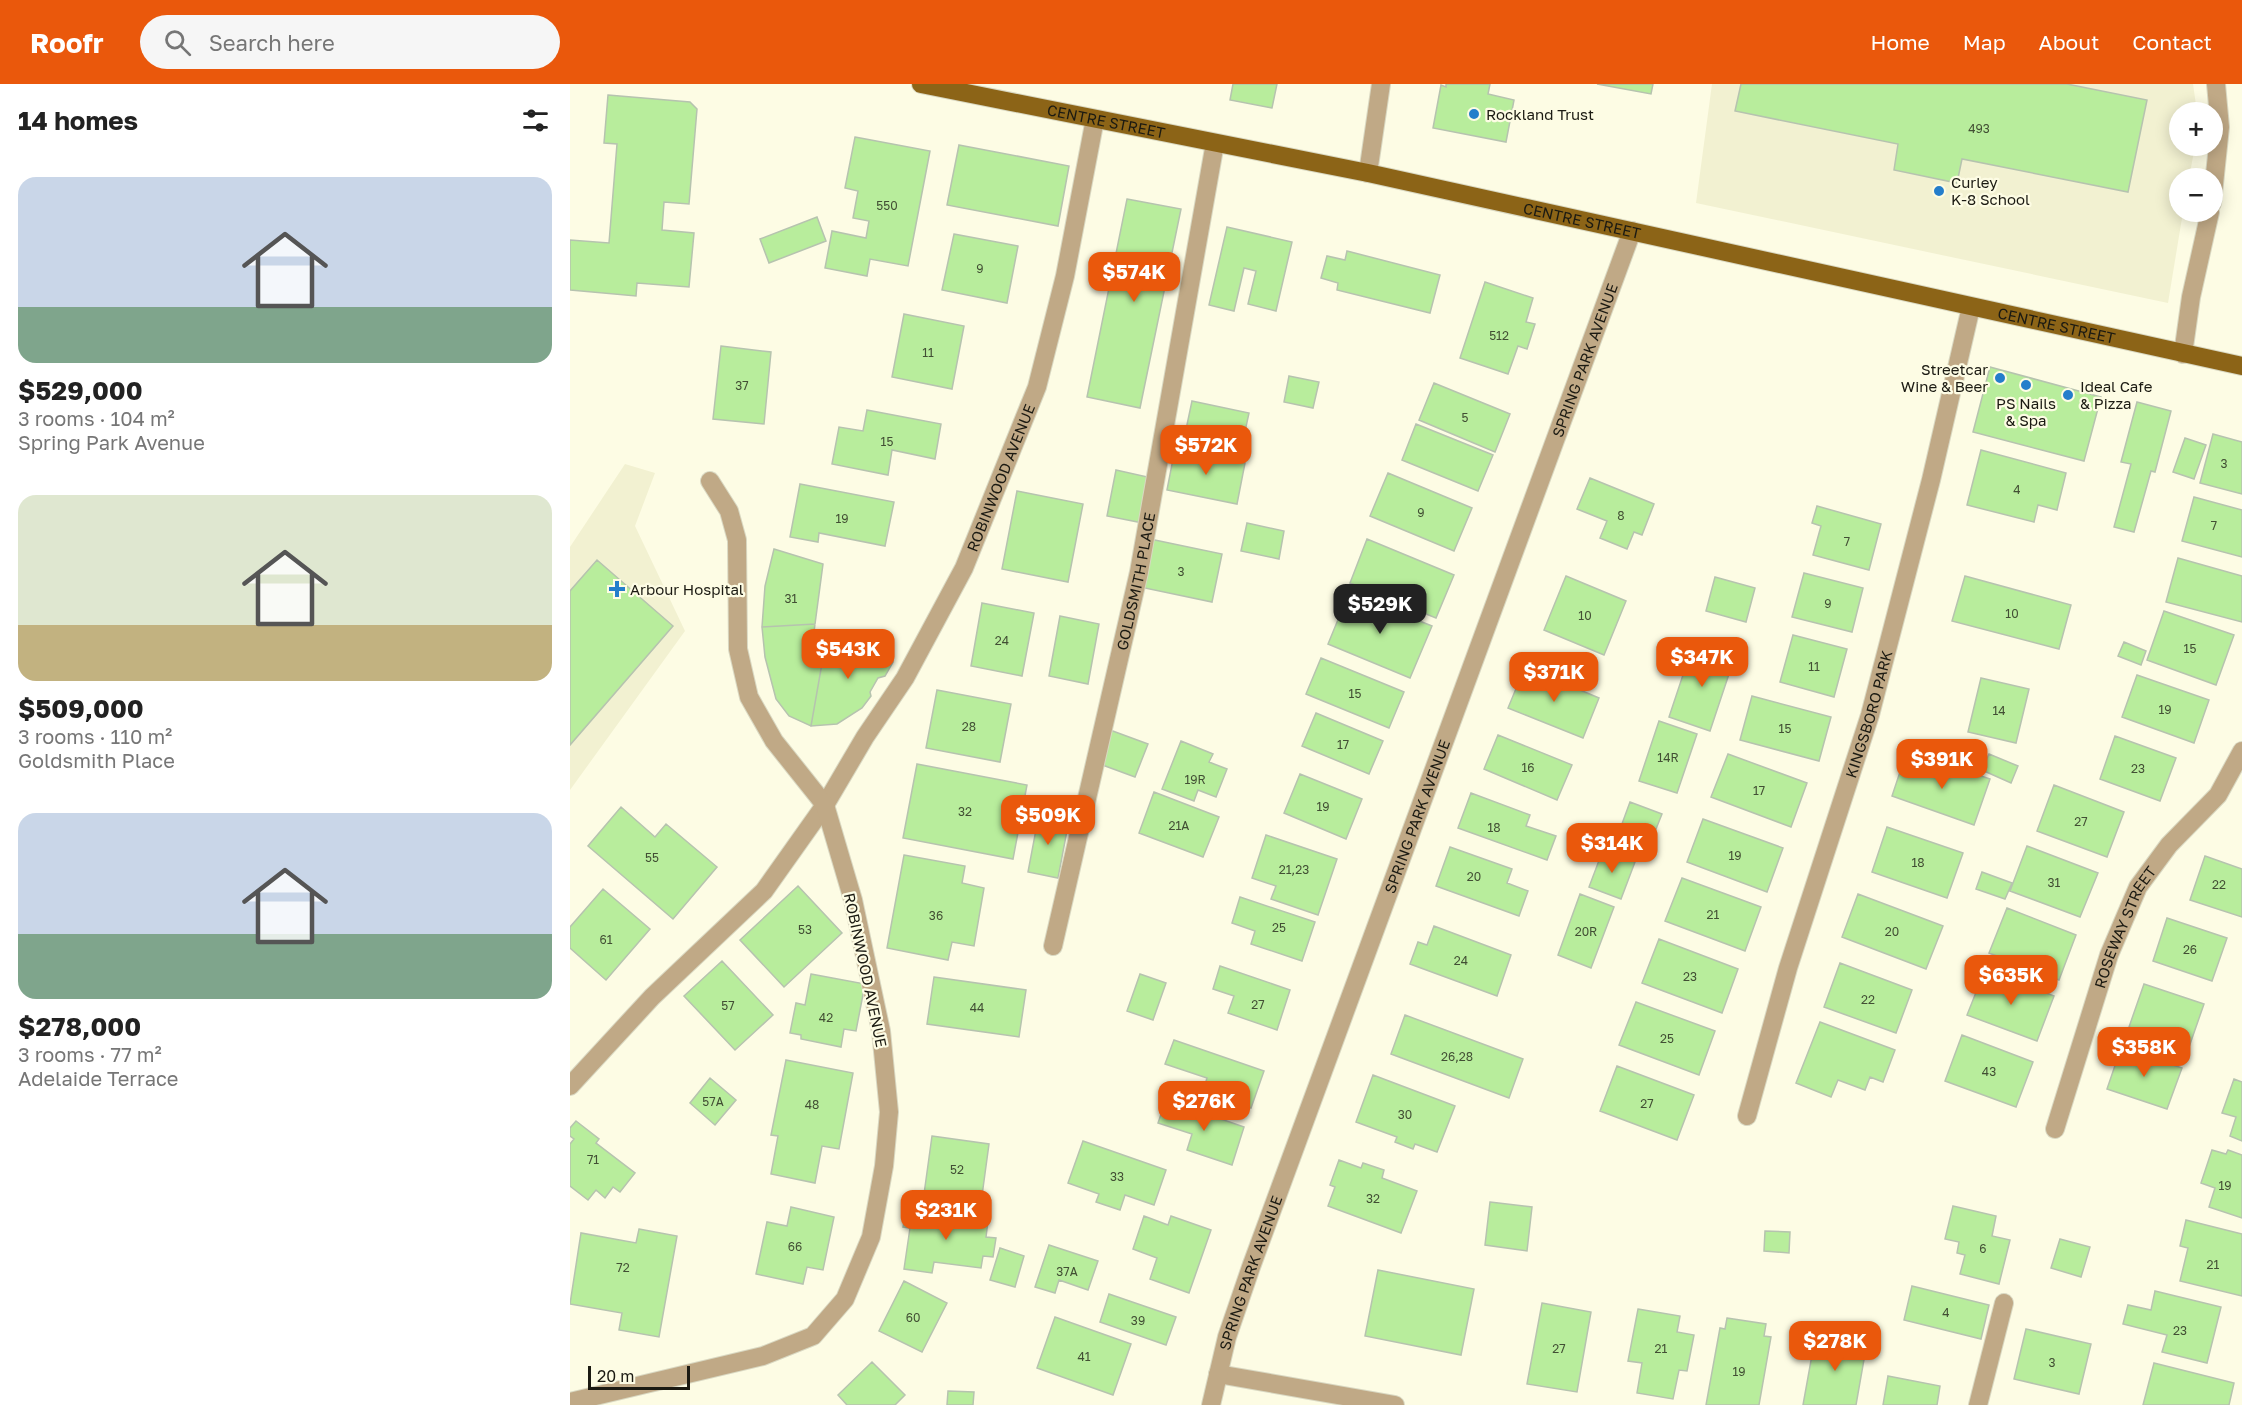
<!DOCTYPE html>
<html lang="en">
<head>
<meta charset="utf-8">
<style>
  :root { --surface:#fff; --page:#f6f6f6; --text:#222; --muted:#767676; --accent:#ea580c }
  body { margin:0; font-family:"Golos Text",sans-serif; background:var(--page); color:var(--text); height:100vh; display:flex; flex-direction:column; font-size:22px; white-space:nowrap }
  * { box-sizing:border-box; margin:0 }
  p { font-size:20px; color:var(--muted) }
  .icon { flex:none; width:33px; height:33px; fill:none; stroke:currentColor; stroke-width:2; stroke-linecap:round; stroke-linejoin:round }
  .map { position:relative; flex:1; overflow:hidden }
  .sheet { display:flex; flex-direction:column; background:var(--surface); width:570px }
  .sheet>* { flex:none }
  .controls { position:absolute; left:1599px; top:18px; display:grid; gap:12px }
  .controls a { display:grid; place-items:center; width:54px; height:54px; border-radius:50%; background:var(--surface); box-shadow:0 3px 15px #0003; font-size:30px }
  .scale { position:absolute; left:18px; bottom:15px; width:102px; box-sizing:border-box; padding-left:6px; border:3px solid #1b1a12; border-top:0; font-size:16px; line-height:21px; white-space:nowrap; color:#1b1a12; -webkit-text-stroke:4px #fdfce4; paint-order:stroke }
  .price { position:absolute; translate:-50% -51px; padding:0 14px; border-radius:12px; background:var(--accent); color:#fff; font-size:20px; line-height:39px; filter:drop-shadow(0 2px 3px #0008) }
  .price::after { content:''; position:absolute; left:50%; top:36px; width:18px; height:14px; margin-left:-9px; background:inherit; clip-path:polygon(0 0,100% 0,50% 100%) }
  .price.current { background:#222; color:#fff }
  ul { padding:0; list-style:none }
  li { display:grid; align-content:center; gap:12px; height:318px; padding:0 18px }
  li span { display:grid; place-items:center; height:186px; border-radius:18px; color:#555 }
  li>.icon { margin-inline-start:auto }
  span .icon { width:108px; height:108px; fill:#fffc; stroke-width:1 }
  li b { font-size:26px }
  h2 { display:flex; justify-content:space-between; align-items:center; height:72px; padding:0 18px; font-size:26px }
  header { display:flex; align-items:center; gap:36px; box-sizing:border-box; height:84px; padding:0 30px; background:var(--accent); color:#fff }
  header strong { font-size:28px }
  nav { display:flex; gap:33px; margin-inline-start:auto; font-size:21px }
  .search { width:420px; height:54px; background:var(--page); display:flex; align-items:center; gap:15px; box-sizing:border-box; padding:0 21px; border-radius:33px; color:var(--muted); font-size:22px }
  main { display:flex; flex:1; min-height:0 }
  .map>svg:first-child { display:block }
  .built { fill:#f2f1d1 }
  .building { fill:#b8ed9c; stroke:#b6c3af; stroke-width:1.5 }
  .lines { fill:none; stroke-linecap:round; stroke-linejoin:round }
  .minor-casing { stroke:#d9d8c2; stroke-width:20 }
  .major-casing { stroke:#d9d8c2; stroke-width:20 }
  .minor { stroke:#c0a986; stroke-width:18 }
  .major { stroke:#8c6417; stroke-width:18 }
  .poi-dot { fill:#247ecb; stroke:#fdfce4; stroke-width:2 }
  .labels { text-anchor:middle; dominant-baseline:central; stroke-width:4.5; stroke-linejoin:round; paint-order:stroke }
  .number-label { font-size:12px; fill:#424f34 }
  .poi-label { font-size:15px; fill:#1b1a12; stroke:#fdfce4; text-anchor:start }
  .street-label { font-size:15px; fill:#1b1a12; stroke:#fdfce4 }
</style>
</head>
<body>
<header>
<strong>Roofr</strong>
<div class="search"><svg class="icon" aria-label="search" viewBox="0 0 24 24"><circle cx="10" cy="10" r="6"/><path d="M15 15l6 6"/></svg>Search here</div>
<nav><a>Home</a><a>Map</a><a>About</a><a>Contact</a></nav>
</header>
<main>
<section class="sheet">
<h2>14 homes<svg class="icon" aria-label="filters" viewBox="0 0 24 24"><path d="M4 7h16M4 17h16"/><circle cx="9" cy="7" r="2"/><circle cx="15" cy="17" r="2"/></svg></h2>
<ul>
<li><span style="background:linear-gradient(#c9d6e8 70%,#7fa58c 0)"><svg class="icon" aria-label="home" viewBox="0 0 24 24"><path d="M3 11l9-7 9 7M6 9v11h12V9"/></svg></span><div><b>$529,000</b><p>3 rooms · 104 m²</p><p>Spring Park Avenue</p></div></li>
<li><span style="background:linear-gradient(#dfe7d0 70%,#c2b280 0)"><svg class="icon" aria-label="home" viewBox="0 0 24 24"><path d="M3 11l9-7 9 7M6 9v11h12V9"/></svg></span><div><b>$509,000</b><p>3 rooms · 110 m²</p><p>Goldsmith Place</p></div></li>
<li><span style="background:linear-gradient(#c9d6e8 65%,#7fa58c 0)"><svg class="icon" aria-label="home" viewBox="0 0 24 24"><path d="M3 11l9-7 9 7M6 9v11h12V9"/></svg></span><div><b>$278,000</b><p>3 rooms · 77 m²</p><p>Adelaide Terrace</p></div></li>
</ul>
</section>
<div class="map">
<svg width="1672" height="1321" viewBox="0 0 1672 1321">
  <rect width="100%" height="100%" fill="#fdfce4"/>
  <path class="built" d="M1142 0H1623L1627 28H1610V62H1625L1619 94H1610V128H1613L1598 219 1126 119Z
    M55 380 85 389 65 442 115 547 0 706V463Z"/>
  <path class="building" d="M663 0H707L702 24 660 16Z
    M876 0H920L918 10 944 16 936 58 863 44 871 1 876 3Z
    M1027 0H1083L1081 10Z
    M1171 0H1497L1577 16 1558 108 1392 75 1387 99 1324 86 1328 60 1165 27Z
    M38 11 120 18 127 25 119 120 94 118 92 146 124 149 119 203 67 199 66 212 0 206V156L39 159 47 60 34 59Z
    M285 53 360 67 338 182 300 175 297 192 255 184 262 147 296 154 299 137 283 134 288 107 275 104Z
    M389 61 499 82 488 142 377 121Z
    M557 115 611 125 570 324 517 313Z
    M247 133 256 157 199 179 190 155Z
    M657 143 722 158 706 227 678 220 686 187 674 184 664 227 639 221Z
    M384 150 448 162 437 219 372 206Z
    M777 167 870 191 860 229 767 206 768 199 751 194 757 172 775 176Z
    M915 198 963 214 956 238 965 240 957 265 948 262 938 290 890 274Z
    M334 230 394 242 382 305 322 293Z
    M151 262 201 268 194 340 143 335Z
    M1420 283 1531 313 1514 377 1403 348Z
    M719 292 749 298 743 324 714 318Z
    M864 299 940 330 925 368 849 336Z
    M622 317 679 329 674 352 643 347 640 360 614 355Z
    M1567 318 1601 327 1585 388 1581 387 1564 448 1544 443 1561 380 1551 378Z
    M297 326 371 340 365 375 322 366 318 391 262 380 269 343 293 347Z
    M846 340 923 371 908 407 832 376Z
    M1643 350 1672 358V410L1630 399Z
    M1615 354 1636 361 1624 395 1603 388Z
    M605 365 675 379 667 420 597 406Z
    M1411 366 1496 389 1487 426 1468 421 1464 438 1397 421Z
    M546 386 582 394 573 439 537 432Z
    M818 389 902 424 884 467 800 432Z
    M1020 394 1084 420 1072 451 1064 448 1057 465 1030 454 1037 437 1007 425Z
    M230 400 324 418 315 462 249 449 248 458 220 453Z
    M447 407 513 420 498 498 432 485Z
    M1624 413 1672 426V473L1612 457Z
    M1247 422 1311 440 1299 486 1243 471 1251 442 1242 439Z
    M677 439 714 447 709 475 671 467Z
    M580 455 652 470 642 518 570 503Z
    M797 455 884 491 866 534 780 499Z
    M204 465 253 480 245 540 192 543 195 502Z
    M1608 474 1672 492V538L1596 518Z
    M27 476 103 542 0 661V507Z
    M1234 489 1293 504 1282 548 1222 533Z
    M996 492 1056 517 1034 571 974 546Z
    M1395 492 1501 521 1489 565 1382 537Z
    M1145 493 1185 504 1176 538 1136 527Z
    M779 509 862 542 840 594 758 560Z
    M412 519 464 529 452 592 401 582Z
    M1594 527 1664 551 1646 601 1577 576Z
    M490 532 529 540 518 600 479 592Z
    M245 540 242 565 254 568 241 642 219 632 206 615 195 573 192 543Z
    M278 550 322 573 323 578 315 592 308 594 300 608 301 612 292 624 267 640 241 642 254 568 266 571 267 563Z
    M1223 551 1277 565 1264 613 1210 598Z
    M1554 558 1576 567 1571 581 1548 572Z
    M1123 561 1164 575 1140 647 1099 633Z
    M751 574 834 608 819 644 736 610Z
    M955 583 1029 614 1013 654 938 624Z
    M1567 591 1639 616 1624 659 1552 633Z
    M1411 594 1459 605 1446 659 1398 648Z
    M367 606 441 620 430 678 356 664Z
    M1182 612 1261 633 1249 677 1170 656Z
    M746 629 813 657 799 690 732 662Z
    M1089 637 1127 650 1107 709 1069 697Z
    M540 646 578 660 565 693 527 679Z
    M928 651 1002 681 987 716 914 685Z
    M1545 652 1606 674 1590 717 1530 695Z
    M611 657 643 670 639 678 657 685 646 713 628 706 624 717 592 705Z
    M1158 670 1237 699 1221 743 1141 713Z
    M1419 670 1448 682 1441 699 1412 686Z
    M1335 673 1377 687 1379 681 1420 695 1404 741 1322 712Z
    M347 680 457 701 443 775 333 754Z
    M730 690 792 715 776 755 714 729Z
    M1484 701 1554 728 1537 773 1467 747Z
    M584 708 649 733 633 773 569 749Z
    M901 709 960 731 956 742 986 752 977 776 888 744Z
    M1060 718 1092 730 1080 760 1049 748Z
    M51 723 85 753 96 740 147 783 103 835 18 762Z
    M469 730 499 736 488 794 458 788Z
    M1133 735 1213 764 1197 808 1117 778Z
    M1317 743 1393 769 1377 814 1302 788Z
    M696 751 767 775 748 831 701 815 706 802 682 794Z
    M1457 762 1528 789 1510 833 1440 807Z
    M880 763 942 785 937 799 958 807 949 832 866 802Z
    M1033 766 1065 778 1051 815 1019 803Z
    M334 771 395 782 392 799 414 804 404 862 382 858 378 876 317 864Z
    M1635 772 1672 785V833L1620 816Z
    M1412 788 1442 799 1435 815 1406 805Z
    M1112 794 1191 823 1175 867 1095 837Z
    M228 802 272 849 214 903 170 856Z
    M33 805 80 845 36 896 0 864V843Z
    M1010 810 1044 823 1021 884 988 871Z
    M1288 810 1373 842 1356 885 1272 853Z
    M670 813 745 838 732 877 681 860 685 847 662 839Z
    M1437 824 1506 851 1489 896 1419 869Z
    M1597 834 1657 854 1642 897 1583 877Z
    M864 842 941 871 927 912 840 880 848 858 857 861Z
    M1089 855 1168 885 1152 929 1072 899Z
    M152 877 203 931 165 966 114 912Z
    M1270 879 1342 906 1326 949 1254 923Z
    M650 882 720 906 707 946 658 929 664 912 643 905Z
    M1415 886 1484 912 1467 957 1397 931Z
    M241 890 295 900 286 947 274 945 271 963 231 955V951L220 949 226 919 235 921Z
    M570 890 596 899 583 936 557 927Z
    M364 893 456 906 449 953 357 940Z
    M1574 900 1634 920 1619 963 1559 943Z
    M1066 918 1145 947 1129 991 1049 961Z
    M835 931 953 975 939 1014 821 970Z
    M1250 938 1325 966 1313 998 1300 993 1295 1006 1268 996 1261 1013 1226 999Z
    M1392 951 1463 978 1446 1023 1375 997Z
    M604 956 694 987 681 1024 633 1007 637 994 595 980Z
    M1551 964 1612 984 1597 1025 1537 1005Z
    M216 976 283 989 269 1065 252 1062 245 1099 201 1090 208 1052 201 1051Z
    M1047 982 1124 1011 1107 1056 1030 1027Z
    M803 991 885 1022 867 1068 845 1060 843 1065 825 1058 827 1053 786 1038Z
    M140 994 166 1016 145 1041 120 1019Z
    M1664 995 1672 998V1057L1660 1052 1666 1033 1652 1029Z
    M596 1016 674 1043 662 1081 617 1066 622 1050 588 1039Z
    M6 1037 29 1055 26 1059 65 1089 50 1108 43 1103 35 1114 26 1106 18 1116 0 1102V1060L4 1055 0 1052V1044Z
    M362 1052 419 1060 411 1119 354 1110Z
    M513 1057 596 1086 584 1121 555 1111 550 1126 526 1118 529 1110 498 1099Z
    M1642 1066 1656 1070 1658 1066 1672 1071V1134L1639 1123 1645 1104 1631 1099Z
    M769 1076 791 1084 793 1079 814 1086 812 1094 847 1107 831 1149 758 1122 765 1103 760 1101Z
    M920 1118 962 1123 957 1167 915 1161Z
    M1383 1122 1426 1132 1422 1152 1440 1156 1429 1200 1390 1190 1395 1171 1387 1169 1389 1158 1375 1155Z
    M221 1123 264 1133 253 1186 237 1183 233 1200 186 1190 197 1138 217 1142Z
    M336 1126 418 1137 416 1153 426 1154 423 1173 413 1172 411 1184 364 1178 362 1189 334 1185 340 1144 333 1143Z
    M574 1132 598 1141 601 1132 641 1146 619 1209 580 1195 587 1174 563 1165Z
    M1616 1136 1672 1150V1212L1610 1197 1618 1164 1610 1162Z
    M69 1145 107 1152 89 1253 49 1246 52 1229 0 1220 11 1149 66 1159Z
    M1195 1147 1220 1148 1219 1169 1194 1167Z
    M1490 1155 1520 1163 1511 1193 1481 1184Z
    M479 1161 528 1177 518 1206 489 1196 485 1209 465 1203Z
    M430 1164 454 1172 445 1203 420 1196Z
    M808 1186 904 1205 891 1271 795 1252Z
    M334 1197 377 1219 352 1268 309 1247Z
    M1342 1202 1419 1221 1411 1255 1334 1236Z
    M1585 1207 1651 1223 1637 1279 1592 1268 1597 1251 1553 1240 1558 1221 1581 1226Z
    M539 1210 606 1233 596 1261 530 1238Z
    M972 1219 1021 1228 1007 1308 957 1300Z
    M1068 1225 1110 1232 1107 1248 1124 1251 1117 1287 1109 1286 1103 1315 1067 1309 1072 1279 1058 1277Z
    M485 1233 561 1260 543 1311 467 1284Z
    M1157 1234 1196 1240 1194 1252 1201 1253 1189 1321H1136L1150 1244 1155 1245Z
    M1456 1245 1521 1260 1509 1310 1444 1295Z
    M1251 1250 1290 1257 1288 1269 1295 1270 1286 1321H1233L1244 1260 1249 1261Z
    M302 1278 335 1311 325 1321H277L268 1311Z
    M1584 1279 1664 1299 1659 1321H1573Z
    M1318 1292 1370 1302 1367 1321H1313Z
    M378 1307 404 1308 403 1321H377Z"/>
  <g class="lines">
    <defs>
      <g id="minor">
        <path d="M798 89 811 0"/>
        <path d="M1642 119 1650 43 1646 0"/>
        <path d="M1613 270 1621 213 1640 128"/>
        <path id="s1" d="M483 862 569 488 645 59"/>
        <path id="s2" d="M0 1002 82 913 194 807 255 721 295 653 335 594 394 484 467 303 495 192 525 35"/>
        <path id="s3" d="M1177 1032 1218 884 1300 631 1361 396 1401 223"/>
        <path id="s4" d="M1485 1045 1539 871 1568 803 1599 761 1648 711 1672 667"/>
        <path d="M648 1290 825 1321"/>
        <path d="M0 1318 193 1272 243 1252 275 1215 301 1153 314 1082 319 1028 311 947 283 816 255 721 204 657 179 613 168 565 167 456 159 427 140 397"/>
        <path id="s5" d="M641 1321 657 1253 681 1183 1062 147"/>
        <path d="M1408 1321 1434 1219"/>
      </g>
      <g id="major">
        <path id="s6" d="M351 0 798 89 1672 282"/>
      </g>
    </defs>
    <use href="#minor" class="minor-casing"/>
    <use href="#major" class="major-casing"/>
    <use href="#minor" class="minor"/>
    <use href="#major" class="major"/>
  </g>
  <g class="poi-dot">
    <circle cx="904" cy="30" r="6"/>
    <circle cx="1369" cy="107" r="6"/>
    <circle cx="1430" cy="294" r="6"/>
    <circle cx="1456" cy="301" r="6"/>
    <circle cx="1498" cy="311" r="6"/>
    <path d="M44 496h6v6h6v6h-6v6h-6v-6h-6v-6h6z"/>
  </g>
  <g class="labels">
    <g class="number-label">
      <text x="1409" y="44">493</text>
      <text x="317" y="121">550</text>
      <text x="410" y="184">9</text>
      <text x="929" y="251">512</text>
      <text x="358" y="268">11</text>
      <text x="172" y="301">37</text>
      <text x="895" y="333">5</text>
      <text x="317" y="357">15</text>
      <text x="1654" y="379">3</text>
      <text x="1447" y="405">4</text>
      <text x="851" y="428">9</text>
      <text x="1051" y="431">8</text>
      <text x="272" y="434">19</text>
      <text x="1644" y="441">7</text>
      <text x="1277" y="457">7</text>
      <text x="611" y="487">3</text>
      <text x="221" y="514">31</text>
      <text x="1258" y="519">9</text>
      <text x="1442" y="529">10</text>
      <text x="1015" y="531">10</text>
      <text x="432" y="556">24</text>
      <text x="1620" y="564">15</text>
      <text x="1244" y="582">11</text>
      <text x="785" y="609">15</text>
      <text x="1595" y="625">19</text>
      <text x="1429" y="626">14</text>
      <text x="399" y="642">28</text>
      <text x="1215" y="644">15</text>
      <text x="773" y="660">17</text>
      <text x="1098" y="673">14R</text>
      <text x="958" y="683">16</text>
      <text x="1568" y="684">23</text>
      <text x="625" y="695">19R</text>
      <text x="1189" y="706">17</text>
      <text x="753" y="722">19</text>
      <text x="395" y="727">32</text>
      <text x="1511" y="737">27</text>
      <text x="609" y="741">21A</text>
      <text x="924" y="743">18</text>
      <text x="1165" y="771">19</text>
      <text x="82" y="773">55</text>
      <text x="1348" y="778">18</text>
      <text x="724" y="785">21,23</text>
      <text x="904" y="792">20</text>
      <text x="1484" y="798">31</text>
      <text x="1649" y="800">22</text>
      <text x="1143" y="830">21</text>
      <text x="366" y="831">36</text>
      <text x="709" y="843">25</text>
      <text x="235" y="845">53</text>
      <text x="1016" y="847">20R</text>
      <text x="1322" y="847">20</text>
      <text x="36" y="855">61</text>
      <text x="1620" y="865">26</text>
      <text x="891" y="876">24</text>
      <text x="1120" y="892">23</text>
      <text x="1298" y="915">22</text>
      <text x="688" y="920">27</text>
      <text x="158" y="921">57</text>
      <text x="407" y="923">44</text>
      <text x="256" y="933">42</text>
      <text x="1097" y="954">25</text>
      <text x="887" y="972">26,28</text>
      <text x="1419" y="987">43</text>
      <text x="143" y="1017">57A</text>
      <text x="1077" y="1019">27</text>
      <text x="242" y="1020">48</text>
      <text x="835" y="1030">30</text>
      <text x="23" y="1075">71</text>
      <text x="387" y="1085">52</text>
      <text x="547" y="1092">33</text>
      <text x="1655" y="1101">19</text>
      <text x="803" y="1114">32</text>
      <text x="225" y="1162">66</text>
      <text x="1413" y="1164">6</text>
      <text x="1643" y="1180">21</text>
      <text x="53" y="1183">72</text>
      <text x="497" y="1187">37A</text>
      <text x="1376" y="1228">4</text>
      <text x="343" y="1233">60</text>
      <text x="568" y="1236">39</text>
      <text x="1610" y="1246">23</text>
      <text x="989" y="1264">27</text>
      <text x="1091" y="1264">21</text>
      <text x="514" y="1272">41</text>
      <text x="1482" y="1278">3</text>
      <text x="1169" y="1287">19</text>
    </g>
    <g class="poi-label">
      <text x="916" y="30">Rockland Trust</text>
      <text x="1381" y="98">Curley<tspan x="1381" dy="17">K-8 School</tspan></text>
      <text x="1418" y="285" text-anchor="end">Streetcar<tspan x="1418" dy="17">Wine &amp; Beer</tspan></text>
      <text x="1510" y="302">Ideal Cafe<tspan x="1510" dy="17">&amp; Pizza</tspan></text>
      <text x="1456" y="319" text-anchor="middle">PS Nails<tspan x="1456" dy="17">&amp; Spa</tspan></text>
      <text x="60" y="505">Arbour Hospital</text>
    </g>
    <g class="street-label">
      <text stroke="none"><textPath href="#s6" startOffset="189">CENTRE STREET</textPath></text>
      <text stroke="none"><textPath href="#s6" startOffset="675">CENTRE STREET</textPath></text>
      <text stroke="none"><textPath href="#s6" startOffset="1161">CENTRE STREET</textPath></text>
      <text stroke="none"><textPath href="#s5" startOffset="1110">SPRING PARK AVENUE</textPath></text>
      <text stroke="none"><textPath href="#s2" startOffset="753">ROBINWOOD AVENUE</textPath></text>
      <text stroke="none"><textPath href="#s1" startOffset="374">GOLDSMITH PLACE</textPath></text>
      <text stroke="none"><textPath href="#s3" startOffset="420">KINGSBORO PARK</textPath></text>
      <text stroke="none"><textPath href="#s5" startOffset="624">SPRING PARK AVENUE</textPath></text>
      <text stroke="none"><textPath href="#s4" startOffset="214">ROSEWAY STREET</textPath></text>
      <text transform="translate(296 886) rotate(78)">ROBINWOOD AVENUE</text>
      <text stroke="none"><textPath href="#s5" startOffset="138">SPRING PARK AVENUE</textPath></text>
    </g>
  </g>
</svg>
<div class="controls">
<a>+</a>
<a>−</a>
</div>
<div class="scale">20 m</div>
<b class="price" style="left:564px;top:219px">$574K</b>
<b class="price" style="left:636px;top:392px">$572K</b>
<b class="price current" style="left:810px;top:551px">$529K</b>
<b class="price" style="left:278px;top:596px">$543K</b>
<b class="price" style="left:1132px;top:604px">$347K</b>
<b class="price" style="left:984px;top:619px">$371K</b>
<b class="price" style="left:1372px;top:706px">$391K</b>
<b class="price" style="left:478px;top:762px">$509K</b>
<b class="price" style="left:1042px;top:790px">$314K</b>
<b class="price" style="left:1441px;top:922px">$635K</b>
<b class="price" style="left:1574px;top:994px">$358K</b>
<b class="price" style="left:634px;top:1048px">$276K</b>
<b class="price" style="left:376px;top:1157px">$231K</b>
<b class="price" style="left:1265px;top:1288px">$278K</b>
</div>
</main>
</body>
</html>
